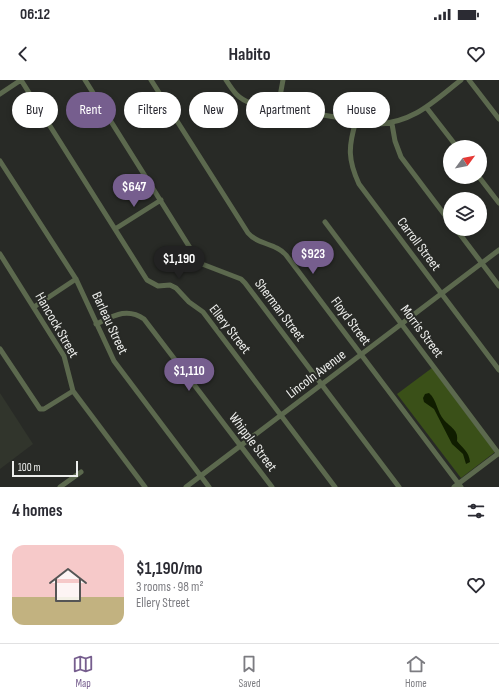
<!DOCTYPE html>
<html lang="en">
<head>
<meta charset="utf-8">
<style>
  :root { --surface:#fff; --page:#f2f2f3; --text:#2b2b33; --muted:#7c7c81; --line:#e1e1e2; --accent:#765e8e }
  body { margin:0; font-family:"Sofia Sans Condensed",sans-serif; background:var(--page); color:var(--text); height:100vh; display:flex; flex-direction:column; font-size:15px; white-space:nowrap }
  * { box-sizing:border-box; margin:0 }
  p { font-size:13px; color:var(--muted) }
  .icon { flex:none; width:22px; height:22px; fill:none; stroke:currentColor; stroke-width:2; stroke-linecap:round; stroke-linejoin:round }
  .map { position:relative; height:407px; overflow:hidden }
  .sheet { display:flex; flex-direction:column; background:var(--surface); flex:1 }
  .sheet>* { flex:none }
  .banner { position:absolute; left:12px; top:12px; width:475px; height:36px; display:flex; gap:8px }
  .needle { width:26px; rotate:58deg }
  .tools { position:absolute; left:443px; top:60px; display:grid; gap:8px }
  .tools a { display:grid; place-items:center; width:44px; height:44px; border-radius:50%; background:var(--surface); box-shadow:0 2px 6px #0003; font-size:20px }
  .scale { position:absolute; left:12px; bottom:10px; width:66px; box-sizing:border-box; padding-left:4px; border:2px solid #edeeec; border-top:0; font-size:11px; line-height:14px; white-space:nowrap; color:#edeeec; -webkit-text-stroke:3px #282a26; paint-order:stroke }
  .price { position:absolute; translate:-50% -34px; padding:0 9px; border-radius:14px; background:var(--accent); color:#fff; font-size:13px; line-height:26px; filter:drop-shadow(0 1px 2px #0008) }
  .price::after { content:''; position:absolute; left:50%; top:24px; width:12px; height:9px; margin-left:-6px; background:inherit; clip-path:polygon(0 0,100% 0,50% 100%) }
  .price.active { background:#222; color:#fff }
  ul { padding:0; list-style:none }
  li { display:flex; align-items:center; gap:12px; height:100px; padding:0 12px }
  li span { display:grid; place-items:center; flex:none; width:112px; height:80px; border-radius:12px; color:#555 }
  li>.icon { margin-inline-start:auto }
  span .icon { width:48px; height:48px; fill:#fffc; stroke-width:1 }
  li b { font-size:17px }
  h2 { display:flex; justify-content:space-between; align-items:center; height:48px; padding:0 12px; font-size:17px }
  .chip { padding:0 14px; border-radius:18px; background:var(--surface); box-shadow:0 2px 6px #0003; font-size:14px; line-height:36px }
  .chip.active { background:var(--accent); color:#fff }
  .status { display:flex; justify-content:space-between; align-items:center; height:28px; padding:0 20px; background:var(--surface); direction:ltr }
  .status svg { height:11px; fill:currentColor }
  header { display:flex; justify-content:space-between; align-items:center; height:52px; padding:0 12px; background:var(--surface); font-size:18px; font-weight:700 }
  .tabs { display:flex; justify-content:space-around; align-items:center; height:56px; border-top:1px solid var(--line); background:var(--surface); font-size:11px; color:var(--muted) }
  .tabs a { display:grid; justify-items:center; gap:2px }
  .tabs .active { color:var(--accent) }
  .map>svg:first-child { display:block }
  .built { fill:#31352c }
  .green { fill:#3a5018 }
  .water { fill:#101d00 }
  .lines { fill:none; stroke-linecap:round; stroke-linejoin:round }
  .street { stroke:#5c694e; stroke-width:5 }
  .labels { text-anchor:middle; dominant-baseline:central; stroke-width:4; stroke-linejoin:round; paint-order:stroke }
  .street-label { font-size:14px; fill:#edeeec; stroke:#282a26 }
</style>
</head>
<body>
<div class="status"><b>06:12</b><svg viewBox="0 0 49 12"><path d="M0 12V9h3v3zM5 12V6h3v6zM10 12V3h3v9zM15 12V0h3v12zM26 1h20v11H26zM47 4h2v5h-2z"/></svg></div>
<header><svg class="icon" aria-label="back" viewBox="0 0 24 24"><path d="M15 5l-7 7 7 7"/></svg>Habito<svg class="icon" aria-label="heart" viewBox="0 0 24 24"><path d="M12 20l-8-8c-3-5 5-10 8-4 3-6 11-1 8 4z"/></svg></header>
<div class="map">
<svg width="499" height="407" viewBox="0 0 499 407">
  <rect width="100%" height="100%" fill="#282a26"/>
  <path class="built" d="M0 313 33 364 0 389Z"/>
  <path class="green" d="M432 288 495 372 461 398 397 314Z"/>
  <path class="water" d="M429 313C437 320 437 332 444 340 450 347 459 350 457 361 463 369 469 371 470 382L466 384 463 374 452 364 434 329 424 322 423 318 425 314Z"/>
  <g class="lines">
    <path class="street" d="M21 0 147 200 158 206 170 205 176 208 189 222 203 232 335 407
      M85 0 197 179 202 184 241 199 245 203 399 407
      M151 0 248 153C258 165 276 163 286 175L461 407
      M226 0C233 11 238 19 251 23L377 44C413 43 434 21 461 0
      M469 0 499 39
      M0 14 21 0
      M278 27 283 0
      M426 27 457 67
      M356 41C348 67 348 80 359 104L499 290
      M392 44 395 61 401 77 450 142
      M0 81 76 199 114 281 209 407
      M479 97 499 123
      M325 142 499 374
      M115 149 161 120
      M456 149 499 206
      M0 174 64 276 73 311 145 407
      M34 227 76 199
      M96 244C113 236 127 227 144 239L272 407
      M0 269 40 329H44L73 311
      M60 407 81 392
      M186 407 499 170
      M454 407 499 373"/>
  </g>
  <g class="labels">
    <g class="street-label">
      <text transform="translate(419 164) rotate(53)">Carroll Street</text>
      <text transform="translate(280 230) rotate(53)">Sherman Street</text>
      <text transform="translate(351 241) rotate(53)">Floyd Street</text>
      <text transform="translate(110 243) rotate(65)">Barleau Street</text>
      <text transform="translate(57 245) rotate(60)">Hancock Street</text>
      <text transform="translate(230 249) rotate(52)">Ellery Street</text>
      <text transform="translate(422 251) rotate(53)">Morris Street</text>
      <text transform="translate(316 294) rotate(-37)">Lincoln Avenue</text>
      <text transform="translate(253 362) rotate(53)">Whipple Street</text>
    </g>
  </g>
</svg>
<div class="tools">
<a><svg class="needle" viewBox="-14 -14 28 28"><path d="M0-13l5 13h-10z" fill="#e53935"/><path d="M0 13l5-13h-10z" fill="#7c7c81"/></svg></a>
<a><svg class="icon" aria-label="layers" viewBox="0 0 24 24"><path d="M12 4l9 5-9 5-9-5zM3 14l9 5 9-5"/></svg></a>
</div>
<div class="scale">100 m</div>
<b class="price" style="left:134px;top:128px">$647</b>
<b class="price" style="left:313px;top:195px">$923</b>
<b class="price active" style="left:179px;top:200px">$1,190</b>
<b class="price" style="left:189px;top:312px">$1,110</b>
<div class="banner">
<a class="chip">Buy</a>
<a class="chip active">Rent</a>
<a class="chip">Filters</a>
<a class="chip">New</a>
<a class="chip">Apartment</a>
<a class="chip">House</a>
</div>
</div>
<section class="sheet">
<h2>4 homes<svg class="icon" aria-label="filters" viewBox="0 0 24 24"><path d="M4 7h16M4 17h16"/><circle cx="9" cy="7" r="2"/><circle cx="15" cy="17" r="2"/></svg></h2>
<ul>
<li><span style="background:linear-gradient(#f6c9c9 65%,#c2b280 0)"><svg class="icon" aria-label="home" viewBox="0 0 24 24"><path d="M3 11l9-7 9 7M6 9v11h12V9"/></svg></span><div><b>$1,190/mo</b><p>3 rooms · 98 m²</p><p>Ellery Street</p></div><svg class="icon" aria-label="heart" viewBox="0 0 24 24"><path d="M12 20l-8-8c-3-5 5-10 8-4 3-6 11-1 8 4z"/></svg></li>
</ul>
</section>
<nav class="tabs">
<a class="active"><svg class="icon" aria-label="map" viewBox="0 0 24 24"><path d="M3 6l6-2 6 2 6-2v14l-6 2-6-2-6 2zM9 4v14M15 6v14"/></svg>Map</a>
<a><svg class="icon" aria-label="saved" viewBox="0 0 24 24"><path d="M7 4h10v16l-5-4-5 4z"/></svg>Saved</a>
<a><svg class="icon" aria-label="home" viewBox="0 0 24 24"><path d="M3 11l9-7 9 7M6 9v11h12V9"/></svg>Home</a>
</nav>
</body>
</html>
